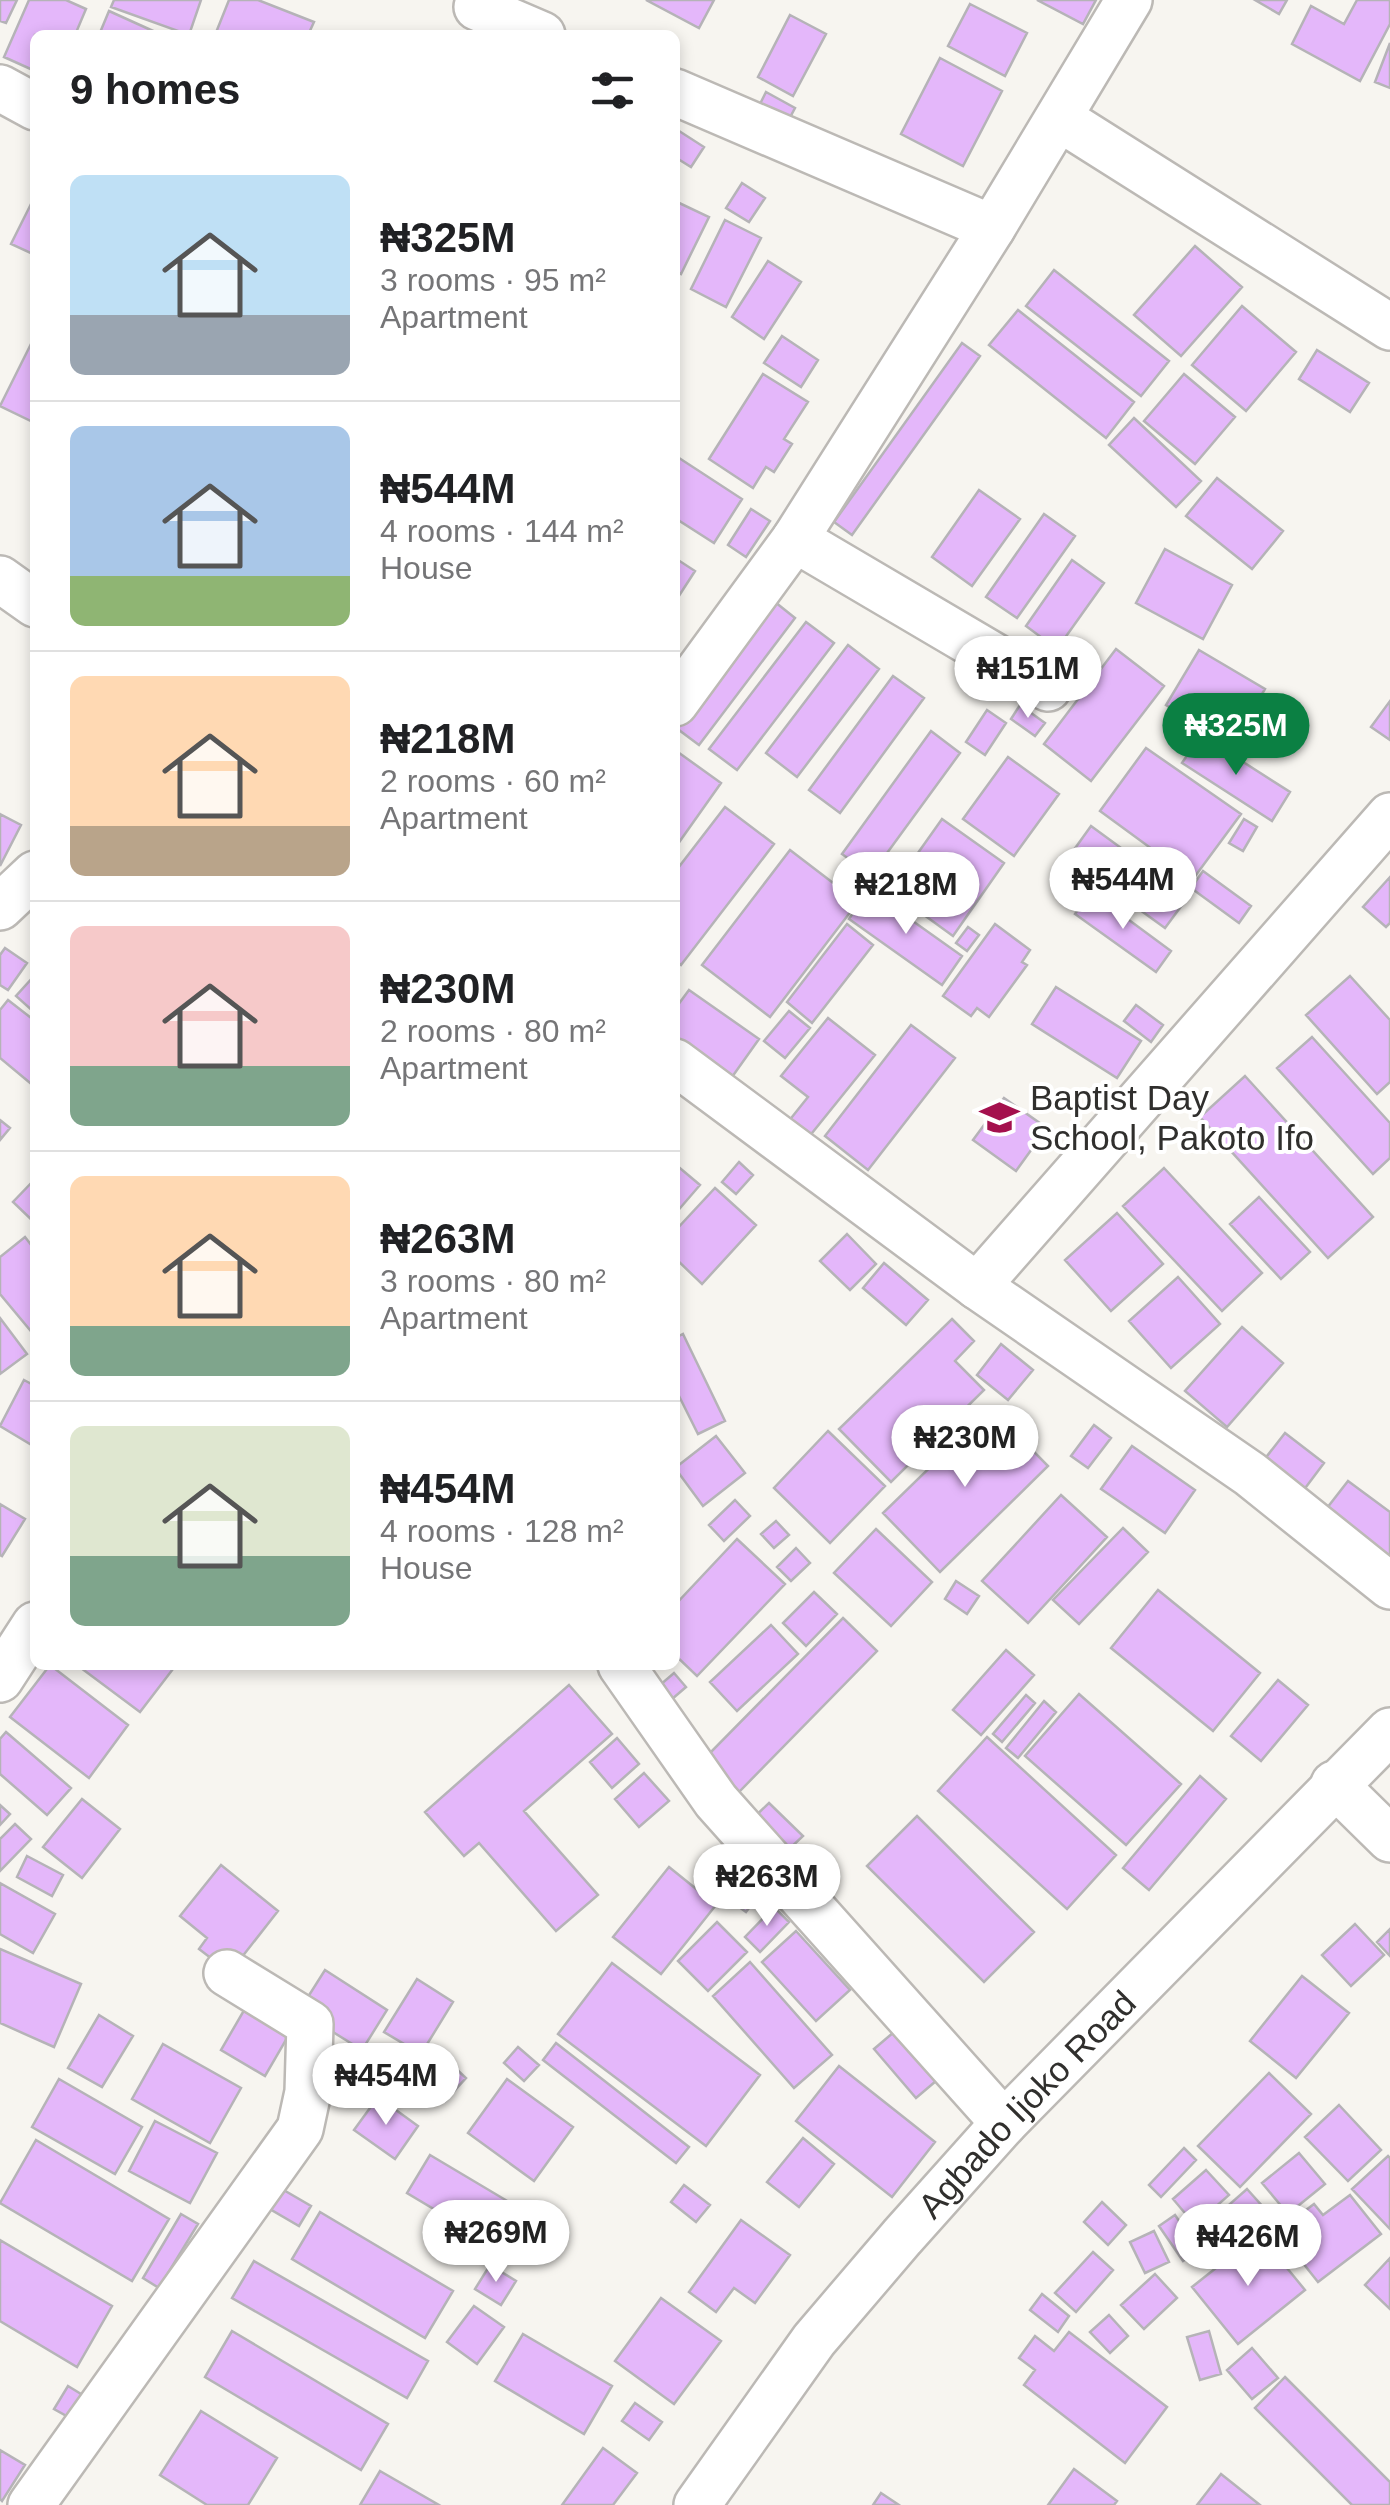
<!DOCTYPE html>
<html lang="en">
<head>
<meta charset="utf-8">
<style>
  :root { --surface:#fff; --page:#f6f6f6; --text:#202124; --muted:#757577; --line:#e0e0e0; --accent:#0b8043 }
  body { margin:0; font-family:Arial,sans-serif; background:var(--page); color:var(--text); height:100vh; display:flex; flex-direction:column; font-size:38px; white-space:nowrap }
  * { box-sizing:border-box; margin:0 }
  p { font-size:32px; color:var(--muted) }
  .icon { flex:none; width:55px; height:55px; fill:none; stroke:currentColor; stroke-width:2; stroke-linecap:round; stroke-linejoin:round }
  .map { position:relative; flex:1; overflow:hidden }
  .details { position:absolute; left:30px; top:30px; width:650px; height:1640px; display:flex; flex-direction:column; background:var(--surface); border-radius:15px; box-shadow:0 5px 15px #0003 }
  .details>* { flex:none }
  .price { position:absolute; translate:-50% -85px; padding:0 22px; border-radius:35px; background:#fff; color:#222; font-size:32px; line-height:65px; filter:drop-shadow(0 2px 5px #0008) }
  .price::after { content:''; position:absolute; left:50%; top:60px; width:30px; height:22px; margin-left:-15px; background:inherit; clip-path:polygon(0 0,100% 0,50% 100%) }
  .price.current { background:var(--accent); color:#fff }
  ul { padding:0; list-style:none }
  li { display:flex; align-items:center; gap:30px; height:250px; padding:0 40px }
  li+li { border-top:2px solid var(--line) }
  li span { display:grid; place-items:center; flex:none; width:280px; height:200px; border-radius:15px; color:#555 }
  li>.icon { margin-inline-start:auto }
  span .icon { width:120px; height:120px; fill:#fffc; stroke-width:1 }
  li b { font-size:42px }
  h2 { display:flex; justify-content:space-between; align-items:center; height:120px; padding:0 40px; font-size:42px }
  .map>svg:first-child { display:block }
  .building { fill:#e4b7fa; stroke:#b5b3b7; stroke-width:2.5 }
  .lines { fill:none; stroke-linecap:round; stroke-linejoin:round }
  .street-casing { stroke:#bcb9b5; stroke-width:50 }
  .street { stroke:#fff; stroke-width:45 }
  .labels { text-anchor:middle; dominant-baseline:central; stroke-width:8; stroke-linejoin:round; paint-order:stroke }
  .poi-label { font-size:35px; fill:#302f2d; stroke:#fff; text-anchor:start }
  .street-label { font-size:35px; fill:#302f2d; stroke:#fff }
</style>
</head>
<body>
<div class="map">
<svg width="1390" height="2505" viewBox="0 0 1390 2505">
  <rect width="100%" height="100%" fill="#f7f5f0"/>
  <path class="building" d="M0 0H17L6 23 0 21Z
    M29 0H66L86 9 75 35H35V71L4 57Z
    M114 0H201L189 35 111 7Z
    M229 0H258L314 22 308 35H215Z
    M646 0H714L699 28Z
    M1037 0H1096L1083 24Z
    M1255 0H1287L1279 14Z
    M1357 0H1390V24L1360 81 1292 44 1311 6 1344 24Z
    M970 4 1027 33 1005 76 948 46Z
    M109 11 162 35H99Z
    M790 15 826 34 793 96 758 77Z
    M1390 43V88L1375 82Z
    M940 58 1002 91 963 166 901 134Z
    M766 92 795 108 787 123 758 108Z
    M676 129 704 147 691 167 675 157Z
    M742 183 765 198 749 222 726 208Z
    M35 196V255L11 244Z
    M675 201 709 217 681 274 675 271Z
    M725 220 761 238 726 307 691 289Z
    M1195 246 1242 287 1181 356 1134 315Z
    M768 261 801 282 764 339 732 317Z
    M1054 270 1169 361 1141 396 1026 306Z
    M1242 306 1296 352 1246 411 1192 365Z
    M1018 310 1134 402 1106 438 989 345Z
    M782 336 818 360 801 387 764 363Z
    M33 340 35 341V423L0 406Z
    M962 343 980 356 852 535 834 522Z
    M1317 350 1369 383 1350 412 1299 379Z
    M763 374 808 402 784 439 792 444 774 472 766 467 753 488 709 459Z
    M1184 374 1235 417 1195 464 1144 421Z
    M1134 418 1201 481 1176 507 1109 445Z
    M676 456 742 499 714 543 675 518Z
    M1217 478 1283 531 1252 569 1186 516Z
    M979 490 1020 519 972 586 932 557Z
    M751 509 770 521 746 557 728 545Z
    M1044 514 1075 536 1017 618 986 597Z
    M1165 549 1232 585 1203 639 1136 603Z
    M675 558 695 571 675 602Z
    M1072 560 1104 583 1057 649 1026 626Z
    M770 598 795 618 699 745 675 727V722Z
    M806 622 834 643 737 770 709 749Z
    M848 645 879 669 797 777 766 753Z
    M1116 649 1164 686 1091 781 1044 744Z
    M1199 650 1265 689 1232 745 1166 705Z
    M893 676 924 698 840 813 809 790Z
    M1390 701V740L1371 727Z
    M1020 705 1045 723 1035 736 1011 719Z
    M987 710 1006 723 985 755 966 742Z
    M931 731 960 753 871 875 842 854Z
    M1201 735 1290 792 1272 821 1182 763Z
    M1146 748 1241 814 1193 879 1100 811Z
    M675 750 721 783 675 848Z
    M1008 757 1059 794 1014 856 963 819Z
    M725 807 774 844 681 965 675 960V872Z
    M0 814 21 825 0 866Z
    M942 819 1004 863 953 936 891 891Z
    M1244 819 1257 827 1243 851 1229 843Z
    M1091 826 1188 897 1165 928 1068 858Z
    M790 850 858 902 770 1017 702 965Z
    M1203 871 1251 906 1239 923 1191 888Z
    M1390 877V923L1386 927 1363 907Z
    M869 890 962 956 942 985 849 919Z
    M1091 892 1171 951 1156 972 1075 914Z
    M847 924 873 945 812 1023 787 1002Z
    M995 924 1030 950 1022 962 1027 965 989 1017 977 1008 971 1016 943 996Z
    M968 927 979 935 967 951 956 943Z
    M5 948 27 963 8 990 0 985V955Z
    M35 975V1013L16 996Z
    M1350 976 1390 1020V1082L1377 1094 1306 1015Z
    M1056 987 1141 1041 1117 1078 1032 1024Z
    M689 990 759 1039 732 1077 675 1037V1009Z
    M8 1000 35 1021V1087L0 1058V1010Z
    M1136 1005 1163 1025 1151 1042 1124 1021Z
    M789 1011 810 1028 785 1058 764 1041Z
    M828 1018 875 1055 808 1138 788 1122 808 1097 781 1076Z
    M911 1025 955 1058 868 1170 825 1136Z
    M1312 1037 1390 1123V1158L1373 1174 1277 1068Z
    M1245 1076 1373 1217 1328 1258 1200 1117Z
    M1004 1098 1047 1128 1016 1171 973 1140Z
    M0 1120 10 1128 0 1140Z
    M739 1162 753 1175 736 1194 722 1182Z
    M675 1164 700 1185 675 1214Z
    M1164 1168 1262 1273 1222 1311 1123 1206Z
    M35 1179V1223L13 1202Z
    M715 1188 756 1225 702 1284 675 1258V1231Z
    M1259 1197 1310 1252 1281 1279 1230 1224Z
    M1117 1213 1163 1264 1111 1311 1065 1260Z
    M847 1234 876 1264 850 1290 820 1261Z
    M25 1237 35 1250V1336L0 1294V1257Z
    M884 1263 928 1300 906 1325 863 1288Z
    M1178 1277 1220 1324 1171 1368 1129 1321Z
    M0 1318 27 1354 0 1374Z
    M952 1319 974 1341 955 1361 984 1390 891 1482 839 1429Z
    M1242 1327 1283 1363 1227 1427 1185 1391Z
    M683 1334 725 1421 698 1434 675 1388V1338Z
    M1001 1344 1033 1370 1008 1400 977 1375Z
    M24 1380 35 1386V1447L0 1426Z
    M991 1408 1048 1466 940 1572 883 1513Z
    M1094 1425 1111 1438 1088 1468 1071 1456Z
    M828 1431 885 1486 830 1543 774 1488Z
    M1285 1433 1324 1463 1300 1495 1260 1465Z
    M716 1436 745 1473 703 1506 675 1468Z
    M1132 1446 1195 1490 1165 1533 1101 1489Z
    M1348 1481 1390 1512V1553L1382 1563 1320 1517Z
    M1061 1495 1107 1537 1028 1623 982 1581Z
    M735 1500 750 1516 724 1541 709 1525Z
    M0 1504 25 1519 2 1556 0 1555Z
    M776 1521 789 1535 774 1548 761 1534Z
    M1123 1528 1148 1552 1079 1624 1053 1600Z
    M876 1529 932 1582 891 1626 834 1573Z
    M737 1539 785 1584 697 1676 675 1655V1605Z
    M796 1548 810 1563 791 1581 777 1567Z
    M956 1581 979 1596 967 1614 945 1599Z
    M1158 1590 1260 1673 1213 1731 1111 1648Z
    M814 1592 837 1614 806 1646 783 1623Z
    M843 1618 877 1651 739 1792 705 1758Z
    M771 1625 798 1654 737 1711 710 1682Z
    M1006 1650 1034 1675 981 1735 953 1710Z
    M50 1665 128 1725 89 1778 10 1717Z
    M77 1665H176L140 1712Z
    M674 1673 686 1687 664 1706 652 1692Z
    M1278 1680 1308 1705 1261 1761 1231 1736Z
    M569 1685 612 1734 524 1811 598 1895 556 1931 479 1843 464 1856 425 1812Z
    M1079 1694 1181 1784 1126 1845 1025 1756Z
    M1026 1695 1035 1703 1002 1742 993 1734Z
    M1044 1701 1056 1712 1018 1758 1006 1748Z
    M6 1732 71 1788 47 1815 0 1774V1739Z
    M987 1737 1116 1855 1067 1909 938 1791Z
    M617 1738 639 1764 612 1788 590 1762Z
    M644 1773 669 1801 639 1827 615 1799Z
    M1200 1776 1226 1799 1149 1890 1123 1868Z
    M82 1799 120 1829 82 1878 43 1847Z
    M769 1803 803 1836 784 1854 751 1820Z
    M0 1805 10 1814 0 1825Z
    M917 1816 1034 1932 984 1982 867 1866Z
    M15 1824 31 1839 0 1871V1839Z
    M27 1856 63 1875 52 1896 17 1877Z
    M221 1865 278 1911 238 1962 224 1951 216 1962 199 1949 207 1938 180 1916Z
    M669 1867 716 1905 661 1974 613 1937Z
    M739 1876 761 1892 746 1912 724 1896Z
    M0 1883 55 1914 33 1953 0 1934Z
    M774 1907 789 1922 760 1952 745 1937Z
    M717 1922 747 1952 708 1991 678 1961Z
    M1355 1924 1384 1955 1351 1986 1322 1955Z
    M1390 1929V1956L1377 1942Z
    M796 1931 850 1990 816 2021 762 1962Z
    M0 1949 81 1984 54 2047 0 2023Z
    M750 1962 832 2055 794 2088 713 1996Z
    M612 1963 760 2075 706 2146 558 2034Z
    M325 1970 387 2010 362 2050 299 2011Z
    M1302 1976 1349 2013 1296 2078 1250 2041Z
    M417 1979 453 2002 421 2054 384 2032Z
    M250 2000 294 2026 265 2076 221 2050Z
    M99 2015 133 2036 102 2087 68 2068Z
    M901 2026 943 2075 916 2098 874 2049Z
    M556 2043 689 2147 676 2163 543 2060Z
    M163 2044 241 2088 210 2143 132 2099Z
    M518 2047 539 2065 524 2081 504 2063Z
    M451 2064 466 2078 445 2101 430 2087Z
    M839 2066 935 2142 892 2197 796 2121Z
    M1269 2073 1311 2114 1240 2187 1198 2146Z
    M59 2079 142 2127 115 2174 32 2127Z
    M507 2079 573 2127 534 2181 468 2133Z
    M378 2097 418 2126 395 2159 354 2130Z
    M1339 2105 1381 2150 1348 2181 1305 2137Z
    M155 2121 217 2153 190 2203 129 2171Z
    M803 2138 834 2164 799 2207 767 2182Z
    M36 2140 169 2219 132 2281 0 2203Z
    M1184 2148 1196 2160 1161 2197 1149 2185Z
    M1299 2153 1325 2184 1288 2214 1262 2183Z
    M430 2155 519 2208 504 2233 492 2226 484 2239 407 2193Z
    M1388 2156 1390 2158V2229L1352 2189Z
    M1206 2170 1229 2195 1195 2225 1173 2199Z
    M275 2185 311 2206 299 2226 263 2205Z
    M684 2185 710 2205 696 2222 671 2202Z
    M1247 2189 1264 2208 1231 2237 1214 2218Z
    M1350 2195 1381 2234 1318 2282 1287 2243 1299 2234 1290 2222 1314 2204 1323 2215Z
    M1102 2202 1126 2225 1108 2245 1084 2222Z
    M320 2212 453 2291 425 2338 292 2259Z
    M181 2214 198 2224 159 2288 143 2278Z
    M1175 2215 1199 2250 1183 2261 1159 2226Z
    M741 2220 790 2255 755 2303 734 2288 716 2312 689 2292Z
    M1154 2231 1169 2262 1145 2273 1130 2242Z
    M1259 2234 1305 2290 1238 2344 1192 2287Z
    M0 2240 112 2306 77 2367 0 2321Z
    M1093 2252 1113 2270 1076 2312 1055 2293Z
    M1390 2258V2309L1365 2285Z
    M254 2261 428 2361 407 2398 232 2298Z
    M490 2265 516 2281 501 2305 475 2289Z
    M1155 2274 1177 2298 1144 2329 1121 2305Z
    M1042 2294 1069 2316 1058 2332 1030 2310Z
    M661 2298 721 2341 674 2404 615 2361Z
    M474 2306 504 2327 477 2364 447 2342Z
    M1109 2315 1128 2336 1110 2353 1090 2332Z
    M232 2331 388 2424 361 2470 205 2377Z
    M1209 2331 1221 2374 1200 2380 1187 2337Z
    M1069 2332 1167 2407 1125 2463 1024 2385 1035 2370 1019 2358 1035 2336 1054 2351Z
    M523 2334 612 2386 584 2434 495 2381Z
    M1252 2348 1278 2378 1252 2399 1227 2370Z
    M1285 2377 1390 2482V2505H1352L1255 2408Z
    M68 2386 94 2402 81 2424 54 2409Z
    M635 2403 662 2422 649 2440 622 2421Z
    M201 2411 277 2458 248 2505H207L160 2475Z
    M603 2448 637 2473 613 2505H562Z
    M0 2450 25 2465 2 2501 0 2499Z
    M1074 2469 1117 2501 1114 2505H1048Z
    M380 2471 439 2505H360Z
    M1221 2474 1260 2505H1197Z
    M881 2493 899 2505H873Z"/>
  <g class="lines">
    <defs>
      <g id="street">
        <path d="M477 7 542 35"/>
        <path d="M0 88 35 107"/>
        <path d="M675 92 992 228"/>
        <path d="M1059 118 1390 327"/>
        <path d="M795 539 1048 688"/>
        <path d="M0 579 35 604"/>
        <path d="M675 703 795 539 992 228 1129 0"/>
        <path d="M0 907 35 874"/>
        <path d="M675 1062 977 1286 1250 1474 1390 1586"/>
        <path d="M977 1286 1390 816"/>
        <path d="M621 1665 716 1801 1004 2123"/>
        <path d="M0 1679 35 1625"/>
        <path d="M1334 1784 1390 1839"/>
        <path d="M31 2505 300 2129 308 2092 310 2024 227 1973"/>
        <path id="s1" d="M697 2505 814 2340 902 2237 1004 2123 1390 1731"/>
      </g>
    </defs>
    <use href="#street" class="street-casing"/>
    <use href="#street" class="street"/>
  </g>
  <defs>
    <symbol id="school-bare" viewBox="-9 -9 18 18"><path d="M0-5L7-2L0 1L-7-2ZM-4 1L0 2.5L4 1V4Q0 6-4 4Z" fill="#a4104d" stroke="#fff" stroke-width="2.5" paint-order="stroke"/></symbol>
  </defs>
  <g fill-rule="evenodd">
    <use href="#school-bare" x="972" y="1090" width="55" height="55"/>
  </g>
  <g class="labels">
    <g class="poi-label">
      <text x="1030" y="1097">Baptist Day<tspan x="1030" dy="40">School, Pakoto Ifo</tspan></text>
    </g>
    <g class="street-label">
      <text stroke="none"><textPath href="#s1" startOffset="520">Agbado Ijoko Road</textPath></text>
    </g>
  </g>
</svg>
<b class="price" style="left:1028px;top:721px">₦151M</b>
<b class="price current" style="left:1236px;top:778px">₦325M</b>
<b class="price" style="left:1123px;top:932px">₦544M</b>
<b class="price" style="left:906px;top:937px">₦218M</b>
<b class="price" style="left:965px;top:1490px">₦230M</b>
<b class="price" style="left:767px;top:1929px">₦263M</b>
<b class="price" style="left:386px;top:2128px">₦454M</b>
<b class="price" style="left:496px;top:2285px">₦269M</b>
<b class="price" style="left:1248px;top:2289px">₦426M</b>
<section class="details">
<h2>9 homes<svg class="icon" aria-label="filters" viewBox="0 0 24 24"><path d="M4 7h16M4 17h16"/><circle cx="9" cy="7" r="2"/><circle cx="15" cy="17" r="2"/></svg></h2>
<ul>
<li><span style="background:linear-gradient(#bfe0f5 70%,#9aa5b1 0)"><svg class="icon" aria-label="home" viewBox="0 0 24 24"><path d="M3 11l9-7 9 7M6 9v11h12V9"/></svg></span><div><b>₦325M</b><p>3 rooms · 95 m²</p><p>Apartment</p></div></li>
<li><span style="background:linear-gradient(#a9c7e8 75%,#8fb573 0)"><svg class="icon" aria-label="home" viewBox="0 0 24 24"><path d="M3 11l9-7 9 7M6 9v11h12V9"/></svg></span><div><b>₦544M</b><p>4 rooms · 144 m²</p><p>House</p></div></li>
<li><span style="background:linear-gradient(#ffd9b3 75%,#b9a48a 0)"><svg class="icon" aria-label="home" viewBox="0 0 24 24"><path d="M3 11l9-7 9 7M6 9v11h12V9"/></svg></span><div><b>₦218M</b><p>2 rooms · 60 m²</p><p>Apartment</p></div></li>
<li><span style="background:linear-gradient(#f6c9c9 70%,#7fa58c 0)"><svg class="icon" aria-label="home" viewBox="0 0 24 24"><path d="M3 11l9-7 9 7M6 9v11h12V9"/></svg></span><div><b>₦230M</b><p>2 rooms · 80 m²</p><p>Apartment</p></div></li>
<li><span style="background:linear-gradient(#ffd9b3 75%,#7fa58c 0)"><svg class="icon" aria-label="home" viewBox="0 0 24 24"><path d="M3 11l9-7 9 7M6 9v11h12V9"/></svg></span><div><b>₦263M</b><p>3 rooms · 80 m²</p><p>Apartment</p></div></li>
<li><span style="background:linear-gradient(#dfe7d0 65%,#7fa58c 0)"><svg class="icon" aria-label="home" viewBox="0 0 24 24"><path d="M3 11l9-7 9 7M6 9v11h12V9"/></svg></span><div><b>₦454M</b><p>4 rooms · 128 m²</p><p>House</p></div></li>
</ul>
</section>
</div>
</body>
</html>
